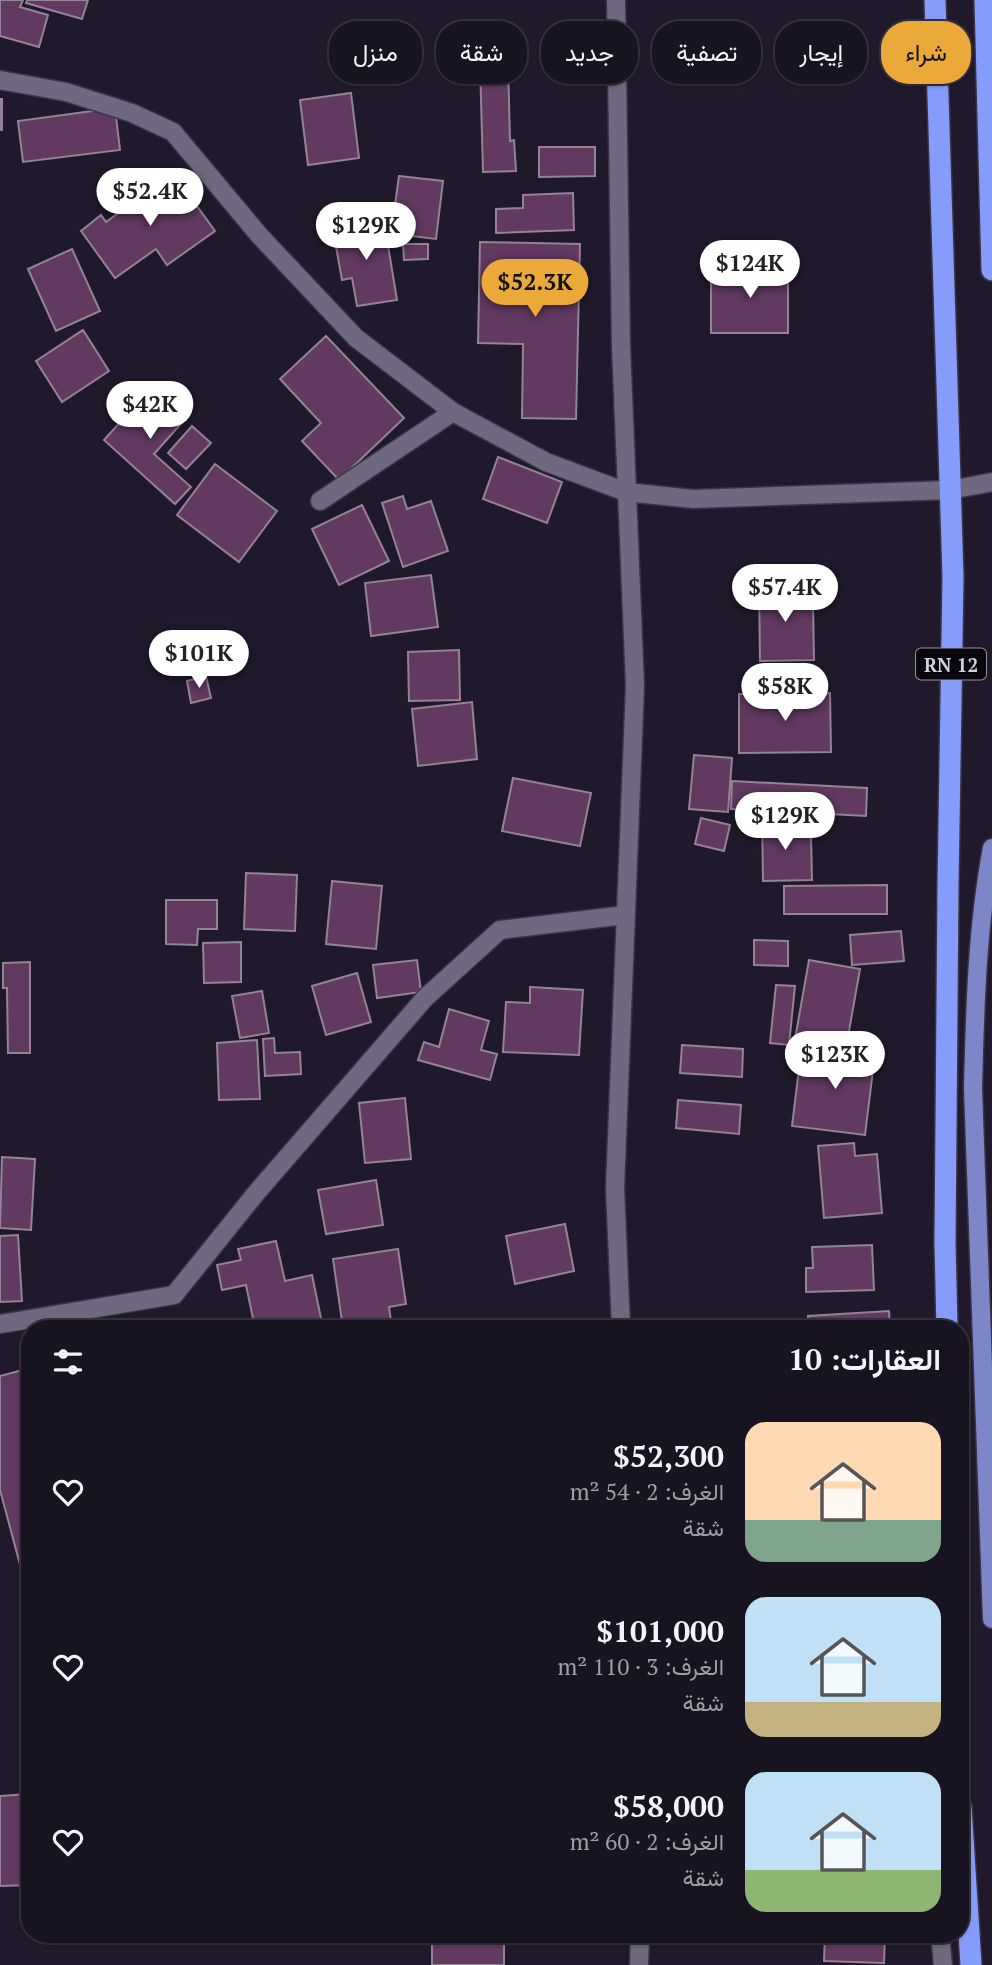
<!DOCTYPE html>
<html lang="ar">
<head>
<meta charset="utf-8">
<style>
  :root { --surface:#181321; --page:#211c2a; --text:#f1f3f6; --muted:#9f9ea5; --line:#36323f; --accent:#eba93a }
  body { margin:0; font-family:"PT Serif",Vazirmatn,serif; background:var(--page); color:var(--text); direction:rtl; height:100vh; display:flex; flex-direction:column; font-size:26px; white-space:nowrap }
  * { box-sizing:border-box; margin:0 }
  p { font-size:23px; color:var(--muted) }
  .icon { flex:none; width:38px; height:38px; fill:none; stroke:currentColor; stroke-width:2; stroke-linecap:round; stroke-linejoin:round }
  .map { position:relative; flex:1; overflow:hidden; direction:ltr }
  .drawer { position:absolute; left:21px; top:1320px; width:948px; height:623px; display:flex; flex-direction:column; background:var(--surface); border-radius:28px; box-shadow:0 2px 5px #0004,0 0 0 2px var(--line); direction:rtl }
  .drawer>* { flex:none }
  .guide { position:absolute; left:21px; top:21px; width:950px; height:63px; direction:rtl; display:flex; gap:14px }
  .price { position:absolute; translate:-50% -60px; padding:0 16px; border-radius:24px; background:#fff; color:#222; font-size:23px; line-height:46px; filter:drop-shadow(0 2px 4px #0008) }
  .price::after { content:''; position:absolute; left:50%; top:42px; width:21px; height:16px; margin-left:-10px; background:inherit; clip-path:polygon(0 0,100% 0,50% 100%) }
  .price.active { background:var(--accent); color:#111 }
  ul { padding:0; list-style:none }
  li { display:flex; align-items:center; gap:21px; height:175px; padding:0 28px }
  li span { display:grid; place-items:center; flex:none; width:196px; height:140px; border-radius:21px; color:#555 }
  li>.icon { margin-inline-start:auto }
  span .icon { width:84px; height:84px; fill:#fffc; stroke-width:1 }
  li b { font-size:30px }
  h2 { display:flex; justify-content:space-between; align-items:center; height:84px; padding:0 28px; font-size:30px }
  .tag { padding:0 24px; border-radius:28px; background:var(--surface); box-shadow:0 2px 5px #0004,0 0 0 2px var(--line); font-size:24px; line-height:63px }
  .tag.active { background:var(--accent); color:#111 }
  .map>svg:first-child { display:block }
  .building { fill:#613961; stroke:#958295; stroke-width:2 }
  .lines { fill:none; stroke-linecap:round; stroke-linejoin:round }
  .street-casing { stroke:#3a3544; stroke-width:21 }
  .primary-casing { stroke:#3a3544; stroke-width:21 }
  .highway-casing { stroke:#3a3544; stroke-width:24 }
  .street { stroke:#6f687e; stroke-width:18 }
  .primary { stroke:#7d87c8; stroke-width:18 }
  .highway { stroke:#869cfa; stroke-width:21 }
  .labels { text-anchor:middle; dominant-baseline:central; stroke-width:5; stroke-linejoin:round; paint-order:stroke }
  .shield { fill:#09060e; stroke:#96939e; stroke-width:2 }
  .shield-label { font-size:19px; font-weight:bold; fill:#d3cfdc }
</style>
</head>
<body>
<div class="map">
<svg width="992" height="1965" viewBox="0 0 992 1965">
  <rect width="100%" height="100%" fill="#20192c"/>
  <path class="building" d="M0 0H23L20 7 48 15 39 47 0 36Z
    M27 0H88L82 19 26 3Z
    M508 62 510 141 514 140 516 171 483 172 480 63Z
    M351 93 359 158 308 165 300 100Z
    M0 99H2V130H0Z
    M115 108 120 150 23 162 18 121Z
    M539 147H595V176L539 177Z
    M173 173 215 231 167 265 156 249 115 278 81 231 101 215 106 222Z
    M399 176 443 181 436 239 402 235 405 213 394 212Z
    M573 193 574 230 496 233V209L523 208V195Z
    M384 221 397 300 357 306 352 278 342 280 333 230Z
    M480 242 580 244 576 419 522 418 523 344 478 343Z
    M403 244H428V259L404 260Z
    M72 249 100 311 56 331 28 269Z
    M711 268H788V333H711Z
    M83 330 109 371 62 402 36 361Z
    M326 336 404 418 339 480 302 441 321 423 280 379Z
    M153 386 187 417 154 454 191 487 175 504 104 440Z
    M192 426 211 443 186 469 168 453Z
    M498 457 562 482 547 523 483 499Z
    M215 464 277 511 239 562 177 515Z
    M403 496 407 509 431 501 448 551 403 567 382 503Z
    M362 505 389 561 339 585 312 529Z
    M431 575 438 627 371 636 365 583Z
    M792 582V601L813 600 814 660 760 661 759 583Z
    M459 650 460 700 409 701 408 652Z
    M206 676 211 698 191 703 187 681Z
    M830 693 831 752 739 753V694Z
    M472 702 477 759 418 766 412 709Z
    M694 755 732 758 728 812 689 809Z
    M513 778 591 793 580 846 502 831Z
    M732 781 867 788 866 816 731 809Z
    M790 817V837L811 836 812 880 763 881 762 818Z
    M701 818 730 825 724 851 695 844Z
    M246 873 297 875 295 931 244 929Z
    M332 881 382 886 376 949 326 944Z
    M887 885V914H784V886Z
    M166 900H217V929H198L197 945 166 944Z
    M901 931 904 961 852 965 850 935Z
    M754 940 788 941V966L754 965Z
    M241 942V982L204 983 203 943Z
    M417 960 421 992 377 998 373 965Z
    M809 960 860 969 846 1048 795 1039Z
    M30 962V1053H8L7 988H3V963Z
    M357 973 371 1022 326 1035 312 986Z
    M776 985 795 986 789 1045 770 1043Z
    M530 987 583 990 579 1055 503 1052 506 1002 530 1003Z
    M262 991 269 1033 240 1038 232 996Z
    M449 1009 489 1021 481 1050 497 1054 490 1080 418 1060 424 1042 439 1047Z
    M274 1038 275 1053 300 1052 301 1074 265 1076 263 1039Z
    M257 1040 260 1099 219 1100 217 1043Z
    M682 1045 743 1049 742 1077 680 1073Z
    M809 1046 875 1054 865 1135 792 1126 799 1069 812 1071 813 1065 807 1064Z
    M405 1098 411 1159 365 1163 359 1103Z
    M678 1100 741 1105 739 1134 676 1128Z
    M854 1143 855 1156 877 1154 882 1213 824 1218 818 1146Z
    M2 1157 35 1159 31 1230 0 1228Z
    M376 1180 383 1225 326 1234 318 1190Z
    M565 1224 574 1271 515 1284 506 1236Z
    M18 1235 22 1301 0 1302V1236Z
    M276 1241 285 1281 312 1275 323 1328H255L246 1285 222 1290 217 1265 241 1260 238 1249Z
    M872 1245 874 1290 806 1292V1268H813L812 1247Z
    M398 1249 406 1304 389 1307 392 1328H343L333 1259Z
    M889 1311 890 1328H809L808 1316Z
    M30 1368 28 1426 30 1602 0 1490V1376Z
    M30 1610V1632L24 1611Z
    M30 1636V1658L24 1637Z
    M28 1794 30 1885 0 1886V1796Z
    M239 1934H264L243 1943Z
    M432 1934H504V1965H432Z
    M825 1934H885L884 1963 824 1961Z"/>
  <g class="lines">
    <defs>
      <path id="street" d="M616 0 621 346 635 686 615 1188 621 1328
        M0 80 66 92 132 113 173 132 259 235 356 338 453 412 546 462 626 492 693 499 950 490 992 482
        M320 501 453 412
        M0 1324 174 1295 257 1192 425 998 500 930 625 915
        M940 1934 943 1965
        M639 1965 640 1934"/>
      <path id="primary" d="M992 848C977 927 975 1008 973 1088L992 1619"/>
      <path id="highway" d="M935 0 953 577 948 886 945 1244 947 1328
        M985 0 992 270
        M961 1807 971 1965"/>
    </defs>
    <use href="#street" class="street-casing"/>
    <use href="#primary" class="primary-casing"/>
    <use href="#highway" class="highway-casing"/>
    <use href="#street" class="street"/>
    <use href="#primary" class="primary"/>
    <use href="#highway" class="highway"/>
  </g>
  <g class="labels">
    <rect class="shield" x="916" y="648.5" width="70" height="31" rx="5"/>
    <g class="shield-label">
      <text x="951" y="664">RN 12</text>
    </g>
  </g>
</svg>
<b class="price" style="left:150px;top:228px">$52.4K</b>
<b class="price" style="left:366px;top:262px">$129K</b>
<b class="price" style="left:750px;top:300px">$124K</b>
<b class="price active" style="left:535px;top:319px">$52.3K</b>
<b class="price" style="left:150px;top:441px">$42K</b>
<b class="price" style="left:785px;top:624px">$57.4K</b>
<b class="price" style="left:199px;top:690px">$101K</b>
<b class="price" style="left:785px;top:723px">$58K</b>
<b class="price" style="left:785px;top:852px">$129K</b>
<b class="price" style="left:835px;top:1091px">$123K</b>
<div class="guide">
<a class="tag active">شراء</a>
<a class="tag">إيجار</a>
<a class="tag">تصفية</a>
<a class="tag">جديد</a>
<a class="tag">شقة</a>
<a class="tag">منزل</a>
</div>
<section class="drawer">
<h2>العقارات: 10<svg class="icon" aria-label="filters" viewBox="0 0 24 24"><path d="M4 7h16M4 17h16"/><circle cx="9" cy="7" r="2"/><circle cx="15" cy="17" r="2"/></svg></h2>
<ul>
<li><span style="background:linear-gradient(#ffd9b3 70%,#7fa58c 0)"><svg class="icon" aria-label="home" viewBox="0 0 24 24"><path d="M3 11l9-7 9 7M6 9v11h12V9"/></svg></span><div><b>$52,300</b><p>الغرف: 2 · 54 m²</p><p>شقة</p></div><svg class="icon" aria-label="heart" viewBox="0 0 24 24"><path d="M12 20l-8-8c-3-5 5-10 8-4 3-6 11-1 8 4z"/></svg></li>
<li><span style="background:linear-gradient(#bfe0f5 75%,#c2b280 0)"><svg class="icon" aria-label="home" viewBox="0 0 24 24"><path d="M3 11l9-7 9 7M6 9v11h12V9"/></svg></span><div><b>$101,000</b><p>الغرف: 3 · 110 m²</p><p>شقة</p></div><svg class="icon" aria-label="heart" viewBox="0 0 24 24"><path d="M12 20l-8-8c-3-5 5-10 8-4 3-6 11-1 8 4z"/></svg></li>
<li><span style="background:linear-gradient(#bfe0f5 70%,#8fb573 0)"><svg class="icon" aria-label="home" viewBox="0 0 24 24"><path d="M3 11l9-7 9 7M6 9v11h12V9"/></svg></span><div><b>$58,000</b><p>الغرف: 2 · 60 m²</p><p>شقة</p></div><svg class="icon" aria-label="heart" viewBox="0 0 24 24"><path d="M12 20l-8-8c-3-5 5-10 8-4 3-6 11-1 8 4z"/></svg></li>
</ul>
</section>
</div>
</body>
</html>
